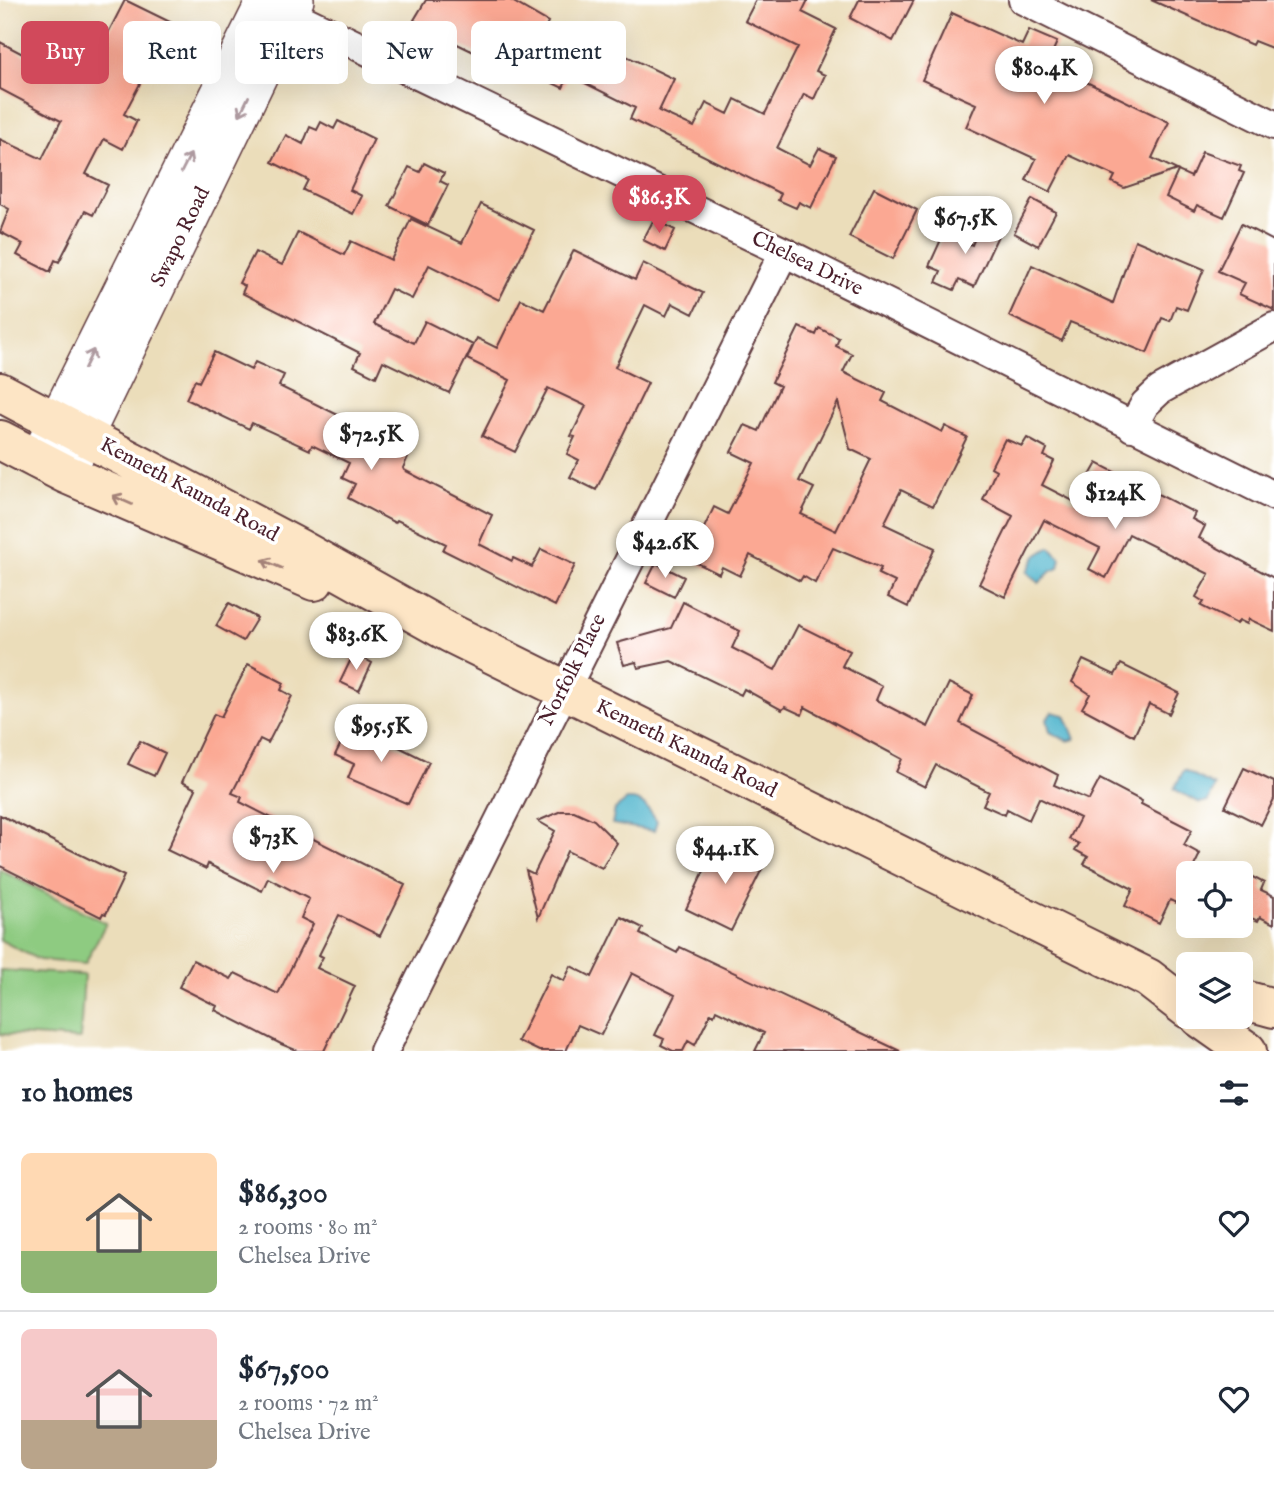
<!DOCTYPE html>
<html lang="en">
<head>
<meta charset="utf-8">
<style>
  :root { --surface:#fff; --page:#f6f6f7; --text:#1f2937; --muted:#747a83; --line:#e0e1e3; --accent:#d1495b }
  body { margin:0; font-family:"IM FELL English",serif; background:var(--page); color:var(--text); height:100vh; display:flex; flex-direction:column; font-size:26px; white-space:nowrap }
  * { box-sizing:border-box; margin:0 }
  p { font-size:23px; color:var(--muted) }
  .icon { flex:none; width:38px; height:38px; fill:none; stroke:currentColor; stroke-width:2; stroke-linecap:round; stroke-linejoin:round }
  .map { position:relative; height:1051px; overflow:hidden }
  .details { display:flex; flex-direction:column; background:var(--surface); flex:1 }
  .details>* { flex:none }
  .hud { position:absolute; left:21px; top:21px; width:700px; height:63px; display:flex; gap:14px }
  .tools { position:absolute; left:1176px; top:861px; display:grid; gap:14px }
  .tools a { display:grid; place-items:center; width:77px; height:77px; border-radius:10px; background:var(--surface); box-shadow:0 7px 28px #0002; font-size:35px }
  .price { position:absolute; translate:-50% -60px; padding:0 16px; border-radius:24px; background:#fff; color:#222; font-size:23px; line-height:46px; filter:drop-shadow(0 2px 4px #0008) }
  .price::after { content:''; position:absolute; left:50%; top:42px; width:21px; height:16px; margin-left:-10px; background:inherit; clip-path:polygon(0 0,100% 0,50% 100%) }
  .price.active { background:var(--accent); color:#fff }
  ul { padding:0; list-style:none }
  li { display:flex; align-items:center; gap:21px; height:175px; padding:0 21px }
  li+li { border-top:2px solid var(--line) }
  li span { display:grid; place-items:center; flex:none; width:196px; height:140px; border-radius:10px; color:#555 }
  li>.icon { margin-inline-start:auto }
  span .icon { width:84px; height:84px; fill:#fffc; stroke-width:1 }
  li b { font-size:30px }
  h2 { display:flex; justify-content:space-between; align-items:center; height:84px; padding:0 21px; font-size:30px }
  .chip { padding:0 24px; border-radius:10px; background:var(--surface); box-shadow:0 7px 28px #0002; font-size:24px; line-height:63px }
  .chip.active { background:var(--accent); color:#fff }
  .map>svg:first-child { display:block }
  .green { fill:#8ecb81; stroke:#6c7556; stroke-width:2 }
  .water { fill:#4eb4cc; stroke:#4c6a7c; stroke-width:2 }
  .building { fill:#fba893; fill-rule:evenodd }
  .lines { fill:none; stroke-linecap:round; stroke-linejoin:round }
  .minor-casing { stroke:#623c40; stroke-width:32 }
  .tertiary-casing { stroke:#623c40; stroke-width:40 }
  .secondary-casing { stroke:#623c40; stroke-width:42 }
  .minor { stroke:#fff; stroke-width:28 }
  .tertiary { stroke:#fff; stroke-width:37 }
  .secondary { stroke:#fde5c5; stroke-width:38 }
  .oneway { stroke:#ae9aa0 }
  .oneway2 { stroke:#a48278 }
  .labels { text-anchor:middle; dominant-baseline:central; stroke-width:7; stroke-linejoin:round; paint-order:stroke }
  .street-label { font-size:21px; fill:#4a1f2b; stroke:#fff }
</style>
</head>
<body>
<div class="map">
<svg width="1274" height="1051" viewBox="0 0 1274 1051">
  <rect width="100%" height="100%" fill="#fff"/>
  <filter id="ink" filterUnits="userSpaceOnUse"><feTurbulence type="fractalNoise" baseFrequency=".0143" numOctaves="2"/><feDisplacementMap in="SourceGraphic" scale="14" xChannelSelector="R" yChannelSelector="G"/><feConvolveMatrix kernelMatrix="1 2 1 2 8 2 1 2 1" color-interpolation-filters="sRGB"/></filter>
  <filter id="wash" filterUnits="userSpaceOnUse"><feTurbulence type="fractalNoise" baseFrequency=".00686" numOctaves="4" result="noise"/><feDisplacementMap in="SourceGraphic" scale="28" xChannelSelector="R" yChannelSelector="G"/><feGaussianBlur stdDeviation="1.57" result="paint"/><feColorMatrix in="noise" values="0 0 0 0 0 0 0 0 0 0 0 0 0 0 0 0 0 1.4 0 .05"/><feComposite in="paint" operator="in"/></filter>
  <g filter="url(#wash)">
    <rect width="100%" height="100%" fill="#ebddba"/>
    <path class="green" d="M0 870 106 923 85 964 39 960 0 940Z
      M0 970 84 975 80 1039 0 1034Z"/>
    <path class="water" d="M1050 547 1061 558 1059 568 1051 571 1039 583 1027 572 1036 556Z
      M1052 712 1065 715 1075 739 1068 741 1050 732 1047 719Z
      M1184 770 1215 786 1208 801 1200 803 1174 789Z
      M627 800C643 799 649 809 657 822L654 831 612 824 615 809Z"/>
    <g id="blocks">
      <path class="building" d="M125 0 172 23 124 114 137 121 123 149 104 139 86 174 108 185 93 215 85 211 59 262 55 260 50 272 17 255 23 244 0 232 9 209 0 204V139L42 159 61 121 0 89V42L66 77 73 64 88 72Z
        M426 0H510L548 22 542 34 605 64 612 49 674 79 659 111 694 127 706 103 728 114 735 99 765 114 798 47 745 21 756 0H808L802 12 836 29 816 71 825 75 814 99 804 94 777 148 810 165 819 148 836 156 811 208 799 202 796 208 778 200 781 194 630 119 635 108 569 75 563 88 534 74 531 80 445 38 414 20Z
        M859 0H914L893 41 850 18Z
        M1151 0H1274V49L1254 41 1252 45Z
        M952 13 1022 45 1029 30 1057 42 1049 60 1078 73 1076 77 1169 122 1152 158 1177 170 1124 188 1112 182 1115 176 1069 155 1050 192 1026 180 1036 159 966 127 976 104 922 80Z
        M338 121 374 139 350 190 362 196 353 214 303 190 308 180 272 162 286 135 303 144 310 127 317 130 321 122 334 129Z
        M1202 152 1241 166 1239 171 1244 173 1224 217 1197 205 1194 211 1166 197 1178 171 1191 177Z
        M424 163 444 173 440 181 448 185 428 225 389 206 409 167 420 172Z
        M874 188 917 210 893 259 849 237Z
        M1032 199 1056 212 1038 246 1014 233Z
        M481 204 534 230 499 300 429 265 412 299 391 289 374 324 414 343 425 321 473 345 449 393 383 361 376 377 354 366 360 353 242 293 245 286 239 283 255 252 282 265 298 232 344 255 351 241 391 260 411 219 462 243Z
        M984 217 1003 225 974 287 959 280 954 290 936 282 941 271 929 266 944 233 972 245Z
        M654 219 675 230 665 251 643 240Z
        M1241 224 1274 241V310L1239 294 1245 283 1218 271Z
        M1135 240 1204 269 1187 310 1176 306 1170 321 1162 318 1147 353 1070 322 1062 341 1009 316 1032 265 1113 303Z
        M574 250 635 280 643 263 703 293 693 314 672 303 666 316 645 305 615 367 648 383 596 490 570 477 579 460 567 454 575 437 571 436 586 406 548 388 515 452 482 436 510 380 467 359 477 338 497 348 521 299 544 310Z
        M799 327 816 335 819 328 839 338 836 346 852 354 843 372 886 393 882 401 942 432 945 426 967 437 933 506 901 490 884 524 935 548 908 607 888 597 895 582 878 574 881 568 833 548 815 583 803 576 800 581 750 555 740 576 722 567 719 574 689 559 714 507 728 514 754 463 731 452 745 425 759 431 780 386 772 382ZM838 402 850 449 871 459 836 531 801 514 814 488 799 481Z
        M214 352 251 370 255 362 284 375 279 386 340 416 332 432 371 452 378 437 410 452 403 468 404 470 492 515 479 544 512 561 513 558 532 567 541 549 575 565 555 606 443 550 446 544 397 520 395 523 348 498 355 484 342 478 349 463 312 445 310 450 252 423 249 429 186 399 195 380 199 382Z
        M1027 438 1047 449 1044 456 1054 461 1042 485 1075 502 1097 463 1195 513 1192 519 1205 526 1199 538 1274 578V631L1249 619 1247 624 1239 620 1237 624 1201 606 1204 602 1196 597 1209 574 1129 534 1106 578 1089 569 1100 548 1044 520 1005 597 979 584 1013 516 983 500 996 470 991 467 1005 439 1022 446Z
        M656 563 684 577 674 597 646 583Z
        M683 602 740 631 732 648 775 670 798 625 850 651 842 666 882 686 876 700 928 727 949 683 973 695 960 723 1058 775 1054 785 1089 800 1100 779 1142 801 1141 804 1192 830 1184 845 1200 854 1176 903 1170 900 1159 923 1125 906 1133 889 1084 864 1088 857 1075 850 1079 844 1069 839 1080 818 1039 798 1029 820 1007 809 1005 815 983 805 989 792 936 765 925 787 896 772 902 759 805 707 802 715 785 707 782 710 744 689 741 695 671 661 638 668 636 662 624 665 617 643 671 628Z
        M229 603 257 618 243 641 216 626Z
        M354 653 372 663 359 691 340 682Z
        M1083 660 1115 675 1121 664 1179 693 1169 714 1149 704 1134 736 1082 708 1090 694 1072 682Z
        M248 664 284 683 281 690 292 696 268 743 260 739 232 793 242 797 240 802 405 885 380 936 339 915 319 955 323 957 317 968 355 986 324 1051H298L281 1044 215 1010 217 1006 179 987 193 960 231 979 235 973 278 994 313 924 301 918 309 899 268 878 262 891 208 864 206 869 167 850 196 789 182 782 214 714 221 717Z
        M351 723 429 762 408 804 348 778 354 764 335 755Z
        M140 741 165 753 154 776 128 764Z
        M1244 768 1274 782V799L1261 825 1225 807Z
        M561 811H574L594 820 617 843 602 868 567 851 538 918 526 870 534 874 555 831 538 821Z
        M0 815 124 876 106 914 103 913 101 917 0 866Z
        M718 841 764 865 731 931 686 909Z
        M1241 871 1264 883 1261 890 1274 896V924L1260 917 1258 921 1247 916 1241 929Z
        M621 917 643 928 640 934 677 953 680 947 900 1051H755L764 1033 716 1010 714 1015 711 1013 695 1045 688 1041 683 1051H673L661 1045 664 1039 655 1035 675 995 632 973 601 1035 578 1025 566 1051H539L518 1041 551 974 564 981 571 966 592 977Z"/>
    </g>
  </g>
  <g filter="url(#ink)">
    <use href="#blocks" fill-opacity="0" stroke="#623c40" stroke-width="2"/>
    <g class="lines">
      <defs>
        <path id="minor" d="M1023 0 1274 125
          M271 4 784 252 1274 496
          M1132 427 1145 404 1160 390 1274 327
          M384 1051 784 252"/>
        <path id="tertiary" d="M38 460 266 0
          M66 474 295 0"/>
        <path id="secondary" d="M0 392 298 548 450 633 1148 978 1188 1009
          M0 440 66 474 314 581
          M1241 999 1274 1008
          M1199 1017 1247 1051"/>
      </defs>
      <use href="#minor" class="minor-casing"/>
      <use href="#tertiary" class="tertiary-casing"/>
      <use href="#secondary" class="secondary-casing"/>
      <use href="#minor" class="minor"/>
      <use href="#tertiary" class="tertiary"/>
      <use href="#secondary" class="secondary"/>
    </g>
    <defs><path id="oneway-shaft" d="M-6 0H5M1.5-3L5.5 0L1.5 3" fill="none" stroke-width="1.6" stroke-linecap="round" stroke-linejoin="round" transform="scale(1.75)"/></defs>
    <g class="oneway">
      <use href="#oneway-shaft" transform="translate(244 106) rotate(116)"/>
      <use href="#oneway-shaft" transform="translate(186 163) rotate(-63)"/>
      <use href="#oneway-shaft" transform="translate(89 359) rotate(-64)"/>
    </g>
    <g class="oneway2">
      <use href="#oneway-shaft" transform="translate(122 500) rotate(-156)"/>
      <use href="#oneway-shaft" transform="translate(272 564) rotate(-157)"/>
    </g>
  </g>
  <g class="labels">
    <g class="street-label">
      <text transform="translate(181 237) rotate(-64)">Swapo Road</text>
      <text transform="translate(807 264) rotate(26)">Chelsea Drive</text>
      <text transform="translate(189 490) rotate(28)">Kenneth Kaunda Road</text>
      <text transform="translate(573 670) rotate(-63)">Norfolk Place</text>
      <text transform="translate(686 749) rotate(26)">Kenneth Kaunda Road</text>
    </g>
  </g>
</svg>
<div class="tools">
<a><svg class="icon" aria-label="locate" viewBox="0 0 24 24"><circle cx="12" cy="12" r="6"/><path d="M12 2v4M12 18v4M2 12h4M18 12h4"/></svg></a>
<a><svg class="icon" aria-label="layers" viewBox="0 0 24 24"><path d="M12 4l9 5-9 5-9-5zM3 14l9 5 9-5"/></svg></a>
</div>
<b class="price" style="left:1044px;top:106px">$80.4K</b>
<b class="price active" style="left:659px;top:235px">$86.3K</b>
<b class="price" style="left:965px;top:256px">$67.5K</b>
<b class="price" style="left:371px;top:472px">$72.5K</b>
<b class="price" style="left:1115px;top:531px">$124K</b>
<b class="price" style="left:665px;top:580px">$42.6K</b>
<b class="price" style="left:356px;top:672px">$83.6K</b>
<b class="price" style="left:381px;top:764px">$95.5K</b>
<b class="price" style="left:273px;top:875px">$73K</b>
<b class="price" style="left:725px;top:886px">$44.1K</b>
<div class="hud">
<a class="chip active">Buy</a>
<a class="chip">Rent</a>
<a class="chip">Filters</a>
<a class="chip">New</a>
<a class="chip">Apartment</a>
</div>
</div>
<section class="details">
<h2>10 homes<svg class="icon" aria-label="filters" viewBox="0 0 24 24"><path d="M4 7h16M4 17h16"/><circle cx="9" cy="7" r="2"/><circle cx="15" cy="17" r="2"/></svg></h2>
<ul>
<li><span style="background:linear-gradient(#ffd9b3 70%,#8fb573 0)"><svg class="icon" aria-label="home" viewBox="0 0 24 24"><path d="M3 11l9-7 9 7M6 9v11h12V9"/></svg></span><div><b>$86,300</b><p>2 rooms · 80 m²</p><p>Chelsea Drive</p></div><svg class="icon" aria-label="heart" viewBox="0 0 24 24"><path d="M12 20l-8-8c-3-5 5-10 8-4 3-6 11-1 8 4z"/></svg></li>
<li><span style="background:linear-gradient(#f6c9c9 65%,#b9a48a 0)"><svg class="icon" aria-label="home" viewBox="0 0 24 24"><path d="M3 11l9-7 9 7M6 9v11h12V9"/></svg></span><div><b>$67,500</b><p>2 rooms · 72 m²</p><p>Chelsea Drive</p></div><svg class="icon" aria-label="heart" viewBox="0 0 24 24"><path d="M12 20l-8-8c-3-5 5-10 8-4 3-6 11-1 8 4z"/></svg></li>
</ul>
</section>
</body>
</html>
